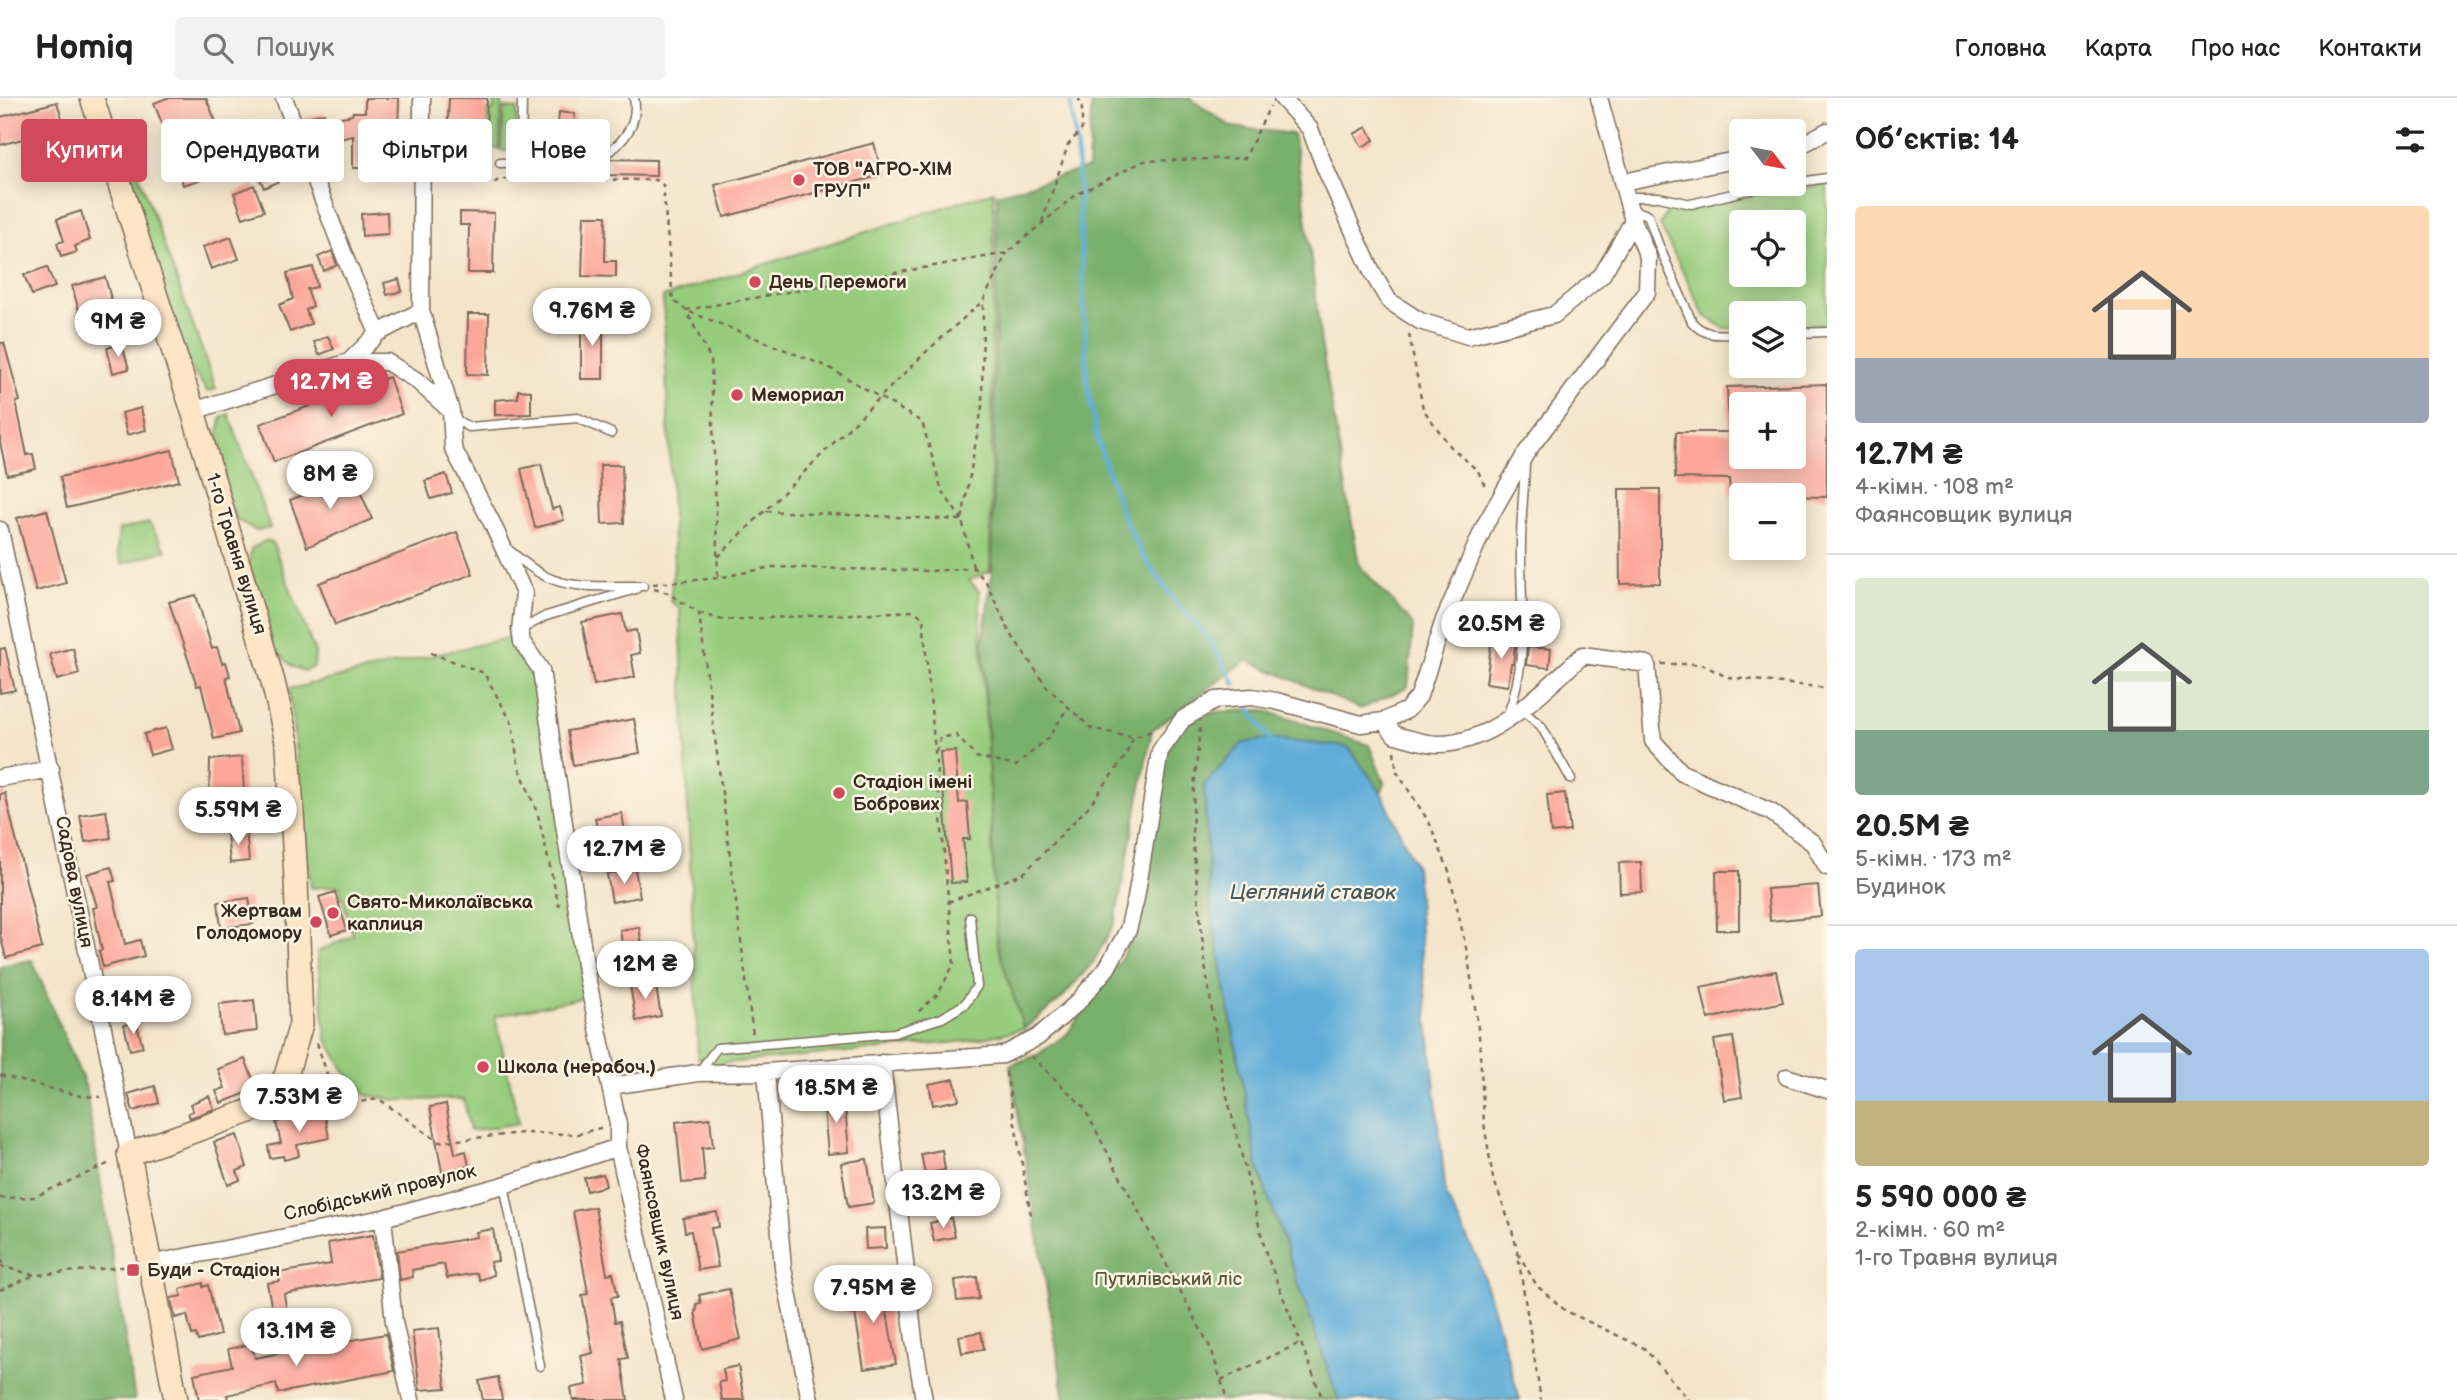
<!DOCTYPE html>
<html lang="uk">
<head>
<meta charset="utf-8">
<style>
  :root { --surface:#fff; --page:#f2f2f2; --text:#222; --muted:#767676; --line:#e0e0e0; --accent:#d1495b }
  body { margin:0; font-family:"Balsamiq Sans",sans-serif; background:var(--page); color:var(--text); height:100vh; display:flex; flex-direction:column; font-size:26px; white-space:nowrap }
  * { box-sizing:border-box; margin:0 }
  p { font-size:23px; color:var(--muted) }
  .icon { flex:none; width:38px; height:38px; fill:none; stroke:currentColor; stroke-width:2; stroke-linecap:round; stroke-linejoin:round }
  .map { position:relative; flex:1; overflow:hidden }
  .side { display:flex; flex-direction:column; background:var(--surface); width:630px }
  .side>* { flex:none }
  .guide { position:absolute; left:21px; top:21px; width:665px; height:63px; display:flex; gap:14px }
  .needle { width:46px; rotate:122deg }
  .fabs { position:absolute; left:1729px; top:21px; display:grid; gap:14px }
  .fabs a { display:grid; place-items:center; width:77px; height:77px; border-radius:7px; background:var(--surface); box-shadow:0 4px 18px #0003; font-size:35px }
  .price { position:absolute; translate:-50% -60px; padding:0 16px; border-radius:24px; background:#fff; color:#222; font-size:23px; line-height:46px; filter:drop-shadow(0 2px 4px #0008) }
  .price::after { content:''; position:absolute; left:50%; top:42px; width:21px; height:16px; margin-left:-10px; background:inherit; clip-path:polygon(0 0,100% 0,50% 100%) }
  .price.active { background:var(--accent); color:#fff }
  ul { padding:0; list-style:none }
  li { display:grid; align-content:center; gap:14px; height:371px; padding:0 28px }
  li+li { border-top:2px solid var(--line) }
  li span { display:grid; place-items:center; height:217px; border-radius:7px; color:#555 }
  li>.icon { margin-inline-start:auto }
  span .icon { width:126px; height:126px; fill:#fffc; stroke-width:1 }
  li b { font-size:30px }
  h2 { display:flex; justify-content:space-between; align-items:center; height:84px; padding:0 28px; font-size:30px }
  .tag { padding:0 24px; border-radius:7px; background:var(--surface); box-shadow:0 4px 18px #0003; font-size:24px; line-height:63px }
  .tag.active { background:var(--accent); color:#fff }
  header { display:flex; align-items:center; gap:42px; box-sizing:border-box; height:98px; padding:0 35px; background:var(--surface); border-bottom:2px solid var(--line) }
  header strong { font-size:33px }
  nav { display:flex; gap:38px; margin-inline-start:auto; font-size:24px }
  .search { width:490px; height:63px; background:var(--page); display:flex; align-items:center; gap:18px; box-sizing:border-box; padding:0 24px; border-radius:7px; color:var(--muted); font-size:26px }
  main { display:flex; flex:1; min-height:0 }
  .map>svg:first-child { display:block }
  .green { fill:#97cc7d; stroke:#697b4e; stroke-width:2; fill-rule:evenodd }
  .forest { fill:#79b06c; stroke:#5a6d45; stroke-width:2 }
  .water { fill:#5fadd8; stroke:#4d6c7b; stroke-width:2 }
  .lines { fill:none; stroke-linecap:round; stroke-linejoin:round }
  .stream { stroke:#5fadd8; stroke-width:4.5 }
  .building { fill:#fda69a; fill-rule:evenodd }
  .lane-casing { stroke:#7c6b5a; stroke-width:11 }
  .street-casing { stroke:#7c6b5a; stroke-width:19 }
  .secondary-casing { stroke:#7c6b5a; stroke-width:26 }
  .path { stroke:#7c6b5a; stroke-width:2.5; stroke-dasharray:5 5; stroke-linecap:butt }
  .lane { stroke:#fff; stroke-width:8 }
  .street { stroke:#fff; stroke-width:16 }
  .secondary { stroke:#fde5c5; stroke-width:23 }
  .poi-dot { fill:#d1495b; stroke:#fcf5e5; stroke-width:2.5 }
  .labels { text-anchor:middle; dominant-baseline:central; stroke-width:5; stroke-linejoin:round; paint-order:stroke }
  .poi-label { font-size:19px; font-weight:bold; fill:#3b2a1e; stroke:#fcf5e5; text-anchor:start }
  .street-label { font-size:19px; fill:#3b2a1e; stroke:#fcf5e5 }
  .park-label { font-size:19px; fill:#575b3a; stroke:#fcf5e5 }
  .water-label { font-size:21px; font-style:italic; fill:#48585f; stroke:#fcf5e5 }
</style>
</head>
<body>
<header>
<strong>Homiq</strong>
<div class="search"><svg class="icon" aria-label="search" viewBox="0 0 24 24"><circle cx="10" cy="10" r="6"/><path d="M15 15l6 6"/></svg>Пошук</div>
<nav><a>Головна</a><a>Карта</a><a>Про нас</a><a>Контакти</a></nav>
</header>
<main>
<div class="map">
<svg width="1827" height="1302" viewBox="0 0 1827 1302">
  <rect width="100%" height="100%" fill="#fcf5e5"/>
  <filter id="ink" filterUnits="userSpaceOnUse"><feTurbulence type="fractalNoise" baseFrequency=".0143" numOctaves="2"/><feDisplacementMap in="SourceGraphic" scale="14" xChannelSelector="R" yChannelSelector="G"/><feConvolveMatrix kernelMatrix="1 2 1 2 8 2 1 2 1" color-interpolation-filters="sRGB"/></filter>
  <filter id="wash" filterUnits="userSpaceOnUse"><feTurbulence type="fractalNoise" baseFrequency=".00686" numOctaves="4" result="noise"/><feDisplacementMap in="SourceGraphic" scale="28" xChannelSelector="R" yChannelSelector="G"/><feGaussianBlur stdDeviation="1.57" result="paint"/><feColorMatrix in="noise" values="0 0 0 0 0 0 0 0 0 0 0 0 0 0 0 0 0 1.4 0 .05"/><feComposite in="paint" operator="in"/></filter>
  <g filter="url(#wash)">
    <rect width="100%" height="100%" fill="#f4e5ca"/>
    <path class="green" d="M494 0H502L499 51 486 48 488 12H494Z
      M504 10 517 11V51L512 53H501Z
      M123 50 131 55 216 291 208 294 187 265 121 58Z
      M1827 87V227L1794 228V215H1741V230H1724L1704 217 1660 127 1671 107 1692 112 1754 96ZM1741 124H1794V177H1741Z
      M994 93 990 473 969 482 979 493 997 846 1024 931 968 943 715 966 698 960 680 511 670 503 674 468 663 199Z
      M229 316 270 430 256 433 235 420C227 389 211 352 222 319Z
      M149 425 166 452 122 466 117 452 119 432Z
      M267 442 273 446 315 555 314 568 304 573 293 569 274 551 249 467 251 451Z
      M515 538 541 573 587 899 495 918 519 1025 470 1033 464 1001 396 1002 366 997 345 973 326 940 317 854 353 837 339 788 311 790 289 591Z"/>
    <path class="forest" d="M1092 0H1189L1232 29 1293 36 1303 93 1321 245 1359 467 1413 527 1408 589 1361 611 1247 562 1152 632 1115 824 1094 863 1062 900 1024 931 997 846 983 544 992 474 997 96 1088 70Z
      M1263 612 1369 647 1385 687 1381 694 1348 649 1210 806 1258 1069 1339 1302H1065L1010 967 1037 957 1067 936 1121 861 1137 825 1161 657 1181 628 1215 614Z
      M32 862 85 987 135 1302H0V868Z"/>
    <path class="water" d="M1269 641 1348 649 1381 694 1416 769 1422 865 1446 1098 1479 1164 1520 1302H1339L1338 1300 1258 1069 1210 806 1204 687 1243 645Z"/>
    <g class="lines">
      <path class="stream" d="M1070 0 1077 54 1087 282 1097 341 1122 416 1144 460 1176 504 1208 540 1235 586
        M1250 611 1269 641"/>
    </g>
    <g id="blocks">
      <path class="building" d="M167 0H206L221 36 199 46 209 79 183 87 176 61 154 5Z
        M365 0H399L398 38H385L386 70H353V38L313 47 303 20 324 15 326 22 352 17 353 14H365Z
        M449 0H487L485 65 446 63Z
        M57 4 65 30 0 47V19Z
        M559 14 575 16 574 51 556 49Z
        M1367 29 1374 42 1362 49 1354 36Z
        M288 42 301 73 264 90 255 70 260 68 255 57Z
        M874 45 882 77 724 119 715 87Z
        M609 61 656 62V78L608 77Z
        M254 87 264 113 243 120 234 95Z
        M81 113 90 142 75 148 77 154 61 159 57 145 64 143 57 121Z
        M387 114 388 136 362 138 361 116Z
        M460 114 494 115 493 175H468L469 127H460Z
        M584 118H606L605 163H616V179L582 178Z
        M231 139 239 161 211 171 203 149Z
        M332 153 337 167 324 173 318 159Z
        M47 169 55 189 32 197 24 177Z
        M313 169 317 189 307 191 313 208 306 212 311 226 290 234 279 207 293 201 287 175Z
        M105 179 113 208 80 217 72 188Z
        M399 181 402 193 387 197 384 185Z
        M468 216H489L488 277 467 276Z
        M581 220H603V281H581Z
        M328 238 334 251 319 257 314 244Z
        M0 245H4L20 303 16 304 27 357 33 356 36 371 7 377 0 344Z
        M122 246 129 271 113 275 107 250Z
        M389 279 402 316 274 364 260 326Z
        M1827 286V399L1730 397 1729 381 1675 380 1676 334H1729L1727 289ZM1741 306H1794V359H1741Z
        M518 292 531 293V316L495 317V302L518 300Z
        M141 310 146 332 127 337 122 315Z
        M172 352 179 383 67 410 60 379Z
        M541 366 552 411 560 409 564 422 535 430 521 371Z
        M600 367H622L624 425 602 426Z
        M446 376 452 395 431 401 425 383Z
        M353 377 372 421 307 449 290 402Z
        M1619 391H1660V485L1620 486Z
        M47 412 66 485 36 493 17 420Z
        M457 434 473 476 335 527 319 485Z
        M196 497 212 551 217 549 222 565 226 564 230 578 226 579 239 635 214 641 201 587 197 588 169 504Z
        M622 516 626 534 636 532 640 555 631 557 635 579 594 587 582 524Z
        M1492 539 1516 541 1513 566H1511L1508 588 1486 585Z
        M1528 549 1551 551 1549 570 1526 567Z
        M5 550 15 592 0 595V551Z
        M73 550 79 576 57 582 50 556Z
        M634 621 640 655 573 667 567 633Z
        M166 630 172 651 150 657 144 636Z
        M955 653 959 705 967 704 970 741H963L967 784 951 785 940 654Z
        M242 659 245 710 226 711 225 699 209 700 210 662Z
        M5 695 42 850 6 860 0 836V696Z
        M1565 695 1570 733 1551 735 1547 697Z
        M106 713 111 740 85 744 80 717Z
        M622 715 626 741 600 746 595 720Z
        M246 732 249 763 230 765 227 735Z
        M1641 764 1642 794 1620 795 1619 765Z
        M111 769 115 783 110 784 125 846 140 842 144 858 103 869 99 853 102 852 93 810 97 809 87 776Z
        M635 771 640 799 612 804 607 776Z
        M1716 773H1739V832H1717Z
        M1818 787 1821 818 1770 823 1767 791Z
        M335 794 347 832 331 837 319 799Z
        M249 800 253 826 221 830 218 804Z
        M639 829 644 860 625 863 620 832Z
        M1776 873 1783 904 1708 921 1701 889Z
        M655 883 661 918 636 923 630 887Z
        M254 902 257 933 222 937 219 906Z
        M136 924 143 949 130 952 124 927Z
        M1733 939 1742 999 1724 1002 1714 942Z
        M245 961 257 991 221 1005 216 993 225 990 218 971Z
        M954 981 959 1002 933 1007 929 986Z
        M155 988 159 1005 133 1013 128 996Z
        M844 997 849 1054 828 1056 823 999Z
        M209 998 214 1011 190 1020 188 1015 193 1013 190 1006Z
        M446 1006 455 1056 466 1053 469 1068 442 1074 430 1009Z
        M324 1013 329 1040 297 1047 299 1058 284 1062 283 1058 270 1060 268 1048 281 1045 276 1024Z
        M710 1020 713 1049 702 1050 705 1083 682 1085 676 1024Z
        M237 1037 247 1069 237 1073 240 1082 228 1087 214 1044Z
        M942 1052 945 1072 925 1076 921 1056Z
        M867 1061 874 1105 848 1109 841 1065Z
        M603 1076 606 1088 587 1093 584 1080Z
        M595 1109 607 1176 613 1175 618 1198 611 1199 615 1224 620 1223 628 1260 621 1261 628 1302H573L571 1290 587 1287 581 1258 593 1255 582 1197 588 1196 587 1189 573 1113Z
        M717 1114 719 1129 711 1130 718 1169 698 1172 691 1133 685 1134 683 1120Z
        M951 1120 955 1139 934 1143 930 1125Z
        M885 1130 886 1150 866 1151 865 1131Z
        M493 1131 498 1163 490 1164 494 1177 480 1182 477 1175 447 1180 444 1166 412 1172 413 1179 400 1182 397 1153 477 1139 476 1134Z
        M373 1137 379 1180 284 1196 288 1221 274 1223 267 1185 280 1183 278 1175 331 1166 328 1145Z
        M977 1179 979 1201 957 1203 955 1182Z
        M881 1180 896 1266 864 1271 855 1215 848 1216 845 1196 871 1192 869 1182Z
        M203 1185V1189L208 1187 220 1237 198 1243 196 1236 192 1237 187 1217 175 1220 171 1200 182 1198 180 1191Z
        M729 1191 741 1241 702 1251 695 1213 697 1212 696 1206 701 1205 699 1197Z
        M439 1230 446 1290 420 1292 412 1233Z
        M981 1234 984 1251 962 1255 959 1238Z
        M386 1236 394 1273 278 1295 276 1286 227 1297 228 1302H199L194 1276 232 1268 228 1251 251 1246 255 1260 296 1252 297 1257 337 1250 336 1245Z
        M738 1268 744 1302H722L719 1284 725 1283 723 1271Z
        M498 1279 502 1302H483L479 1283Z"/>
    </g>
  </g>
  <g filter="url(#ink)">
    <use href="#blocks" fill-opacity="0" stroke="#7c6b5a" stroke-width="2"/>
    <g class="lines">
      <defs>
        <path id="lane" d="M521 64 522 0
          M500 65C528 64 559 67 587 62 616 57 640 29 634 0
          M1794 85 1827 80
          M1626 99H1659L1691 106 1752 91 1786 86
          M1630 111 1648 117 1659 148 1692 224C1705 240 1723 236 1741 236
          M1794 235 1827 234
          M453 316 458 323 469 329 578 320 611 335
          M509 452C521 462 531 471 545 478 573 493 613 487 643 488
          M520 532 546 518 636 491
          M1522 612 1541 628 1571 681
          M1507 619C1529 561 1521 517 1521 458 1520 427 1524 396 1525 365
          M698 975 717 950 894 935 942 920 965 906 977 888 970 819
          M504 1087 540 1268"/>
        <path id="street" d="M284 0 348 167 378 235 421 213
          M422 0 421 213 451 313 453 350 492 425 524 495 520 532 522 544 541 572 587 879 618 1026V1049L674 1302
          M1282 0 1310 31 1325 70 1352 130 1373 176 1389 203 1420 223 1468 238 1554 217 1602 177 1633 123
          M1794 51 1827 33
          M1622 84 1741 61
          M349 264 378 235
          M193 313 349 264H387L416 282 451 313
          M0 432 129 1056
          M1384 623 1395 637C1409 640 1424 646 1438 646 1494 646 1544 592 1583 557L1647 566 1653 643 1682 675 1771 714 1813 745 1827 769
          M0 680 51 671
          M882 965 914 1242 924 1302
          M766 974 783 1170 810 1302
          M1787 979 1827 992
          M611 988 698 975 766 974 1003 957 1038 939 1077 905 1107 870 1128 832 1136 800 1160 653 1183 621 1216 602 1252 599 1276 603 1361 626 1384 623 1407 612 1419 598 1444 522 1485 427 1526 355 1647 194 1648 159 1633 123 1599 0
          M383 1120 394 1224 411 1302
          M149 1166 383 1120 504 1087 618 1049"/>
        <path id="secondary" d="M92 0 193 313 273 584 288 648 296 781 301 926 286 978 267 1007 129 1056 176 1302"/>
      </defs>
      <use href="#lane" class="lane-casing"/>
      <use href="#street" class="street-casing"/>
      <use href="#secondary" class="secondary-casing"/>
      <path class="path" d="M494 85 500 81 656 82 663 87 673 202 686 212 711 262 718 480
        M1042 124 1068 47 1082 31V12L1079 0
        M686 212 1007 155 1077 96 1144 63 1245 60 1270 8
        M690 214 828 269 922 324 942 393 962 422
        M1409 236 1423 311 1450 348 1478 373 1486 390
        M766 413 962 422
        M718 459 928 252 983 203
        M973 469 962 422 982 309 983 203 1007 155
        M653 486 718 480 772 469 930 473 974 470 986 484 1009 533 1047 589 1091 630 1133 640 1154 632
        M654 491 668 495 699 515 753 937
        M699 515 723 522 915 513 923 520 954 866 938 896 918 914
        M431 555 484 575 512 625 518 666 538 717 559 808
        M1661 566H1701L1727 579 1827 590
        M1200 630 1194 690 1192 737 1205 867 1223 982 1266 1155 1323 1302
        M1394 653 1397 674 1429 724 1449 773 1468 859 1479 937 1484 1025 1493 1080 1510 1125 1517 1151 1541 1302
        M936 654 940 640 956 637 976 659 1016 668 1050 638 1068 609
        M948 804 1023 776 1088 709 1125 659 1133 641
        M317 945 337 1007 379 1001 439 1044 522 1035 578 1036 604 1029
        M1031 958 1083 1008 1212 1253 1227 1302
        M1006 974 1031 1118
        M0 977 80 998 101 999
        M0 1100 34 1099 110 1065
        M1518 1155 1537 1188 1566 1213 1644 1250 1689 1302
        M0 1162 8 1169
        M0 1168 35 1177 132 1168
        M0 1192 35 1177
        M1221 1282 1300 1245"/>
      <use href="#lane" class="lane"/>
      <use href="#street" class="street"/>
      <use href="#secondary" class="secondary"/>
    </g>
  </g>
  <g class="poi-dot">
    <circle cx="799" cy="82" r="7"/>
    <circle cx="755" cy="184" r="7"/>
    <circle cx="737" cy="297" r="7"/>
    <circle cx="839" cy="695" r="7"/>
    <circle cx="333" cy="815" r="7"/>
    <circle cx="316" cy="824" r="7"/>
    <circle cx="483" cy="969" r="7"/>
    <rect x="126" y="1165" width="14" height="14" rx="3.5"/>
  </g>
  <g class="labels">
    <g class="poi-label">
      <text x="813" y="71">ТОВ "АГРО-ХІМ<tspan x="813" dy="22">ГРУП"</tspan></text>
      <text x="769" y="184">День Перемоги</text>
      <text x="751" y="297">Мемориал</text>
      <text x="853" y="684">Стадіон імені<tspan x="853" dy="22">Бобрових</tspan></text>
      <text x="347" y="804">Свято-Миколаївська<tspan x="347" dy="22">каплиця</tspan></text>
      <text x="302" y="813" text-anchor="end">Жертвам<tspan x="302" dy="22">Голодомору</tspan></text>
      <text x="497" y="969">Школа (нерабоч.)</text>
      <text x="147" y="1172">Буди - Стадіон</text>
    </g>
    <g class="street-label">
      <text transform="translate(236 456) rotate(73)">1-го Травня вулиця</text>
      <text transform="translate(74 784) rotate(79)">Садова вулиця</text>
      <text transform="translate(380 1095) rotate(-13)">Слобідський провулок</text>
      <text transform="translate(659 1134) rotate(78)">Фаянсовщик вулиця</text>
    </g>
    <g class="park-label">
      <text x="1168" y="1181">Путилівський ліс</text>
    </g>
    <g class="water-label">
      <text x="1313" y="794">Цегляний ставок</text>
    </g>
  </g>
</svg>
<div class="fabs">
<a><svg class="needle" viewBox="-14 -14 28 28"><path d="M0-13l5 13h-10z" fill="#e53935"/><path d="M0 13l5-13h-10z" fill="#767676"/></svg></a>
<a><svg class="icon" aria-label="locate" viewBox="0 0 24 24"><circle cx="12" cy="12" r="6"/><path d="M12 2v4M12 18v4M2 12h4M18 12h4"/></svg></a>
<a><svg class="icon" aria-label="layers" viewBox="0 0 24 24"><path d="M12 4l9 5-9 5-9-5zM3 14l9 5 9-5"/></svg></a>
<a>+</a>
<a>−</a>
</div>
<b class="price" style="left:592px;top:250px">9.76M ₴</b>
<b class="price" style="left:118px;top:261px">9M ₴</b>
<b class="price active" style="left:331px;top:321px">12.7M ₴</b>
<b class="price" style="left:330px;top:413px">8M ₴</b>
<b class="price" style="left:1501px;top:563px">20.5M ₴</b>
<b class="price" style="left:238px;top:749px">5.59M ₴</b>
<b class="price" style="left:624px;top:788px">12.7M ₴</b>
<b class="price" style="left:645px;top:903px">12M ₴</b>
<b class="price" style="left:133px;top:938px">8.14M ₴</b>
<b class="price" style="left:836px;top:1027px">18.5M ₴</b>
<b class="price" style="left:299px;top:1036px">7.53M ₴</b>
<b class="price" style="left:943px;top:1132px">13.2M ₴</b>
<b class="price" style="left:873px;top:1227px">7.95M ₴</b>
<b class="price" style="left:296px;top:1270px">13.1M ₴</b>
<div class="guide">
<a class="tag active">Купити</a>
<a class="tag">Орендувати</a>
<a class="tag">Фільтри</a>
<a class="tag">Нове</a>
</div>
</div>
<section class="side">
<h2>Об’єктів: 14<svg class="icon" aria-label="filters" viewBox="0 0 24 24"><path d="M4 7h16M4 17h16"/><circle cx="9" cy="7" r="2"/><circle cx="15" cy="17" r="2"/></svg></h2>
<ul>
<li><span style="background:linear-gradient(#ffd9b3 70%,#9aa5b1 0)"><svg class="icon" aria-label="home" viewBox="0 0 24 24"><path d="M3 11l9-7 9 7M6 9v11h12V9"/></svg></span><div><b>12.7M ₴</b><p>4-кімн. · 108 m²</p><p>Фаянсовщик вулиця</p></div></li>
<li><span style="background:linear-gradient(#dfe7d0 70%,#7fa58c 0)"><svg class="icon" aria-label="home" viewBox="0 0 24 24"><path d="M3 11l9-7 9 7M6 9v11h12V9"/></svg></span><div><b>20.5M ₴</b><p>5-кімн. · 173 m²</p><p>Будинок</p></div></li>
<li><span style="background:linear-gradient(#a9c7e8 70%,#c2b280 0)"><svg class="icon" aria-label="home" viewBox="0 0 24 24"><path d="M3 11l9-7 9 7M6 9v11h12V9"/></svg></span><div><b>5 590 000 ₴</b><p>2-кімн. · 60 m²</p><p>1-го Травня вулиця</p></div></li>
</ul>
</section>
</main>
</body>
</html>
